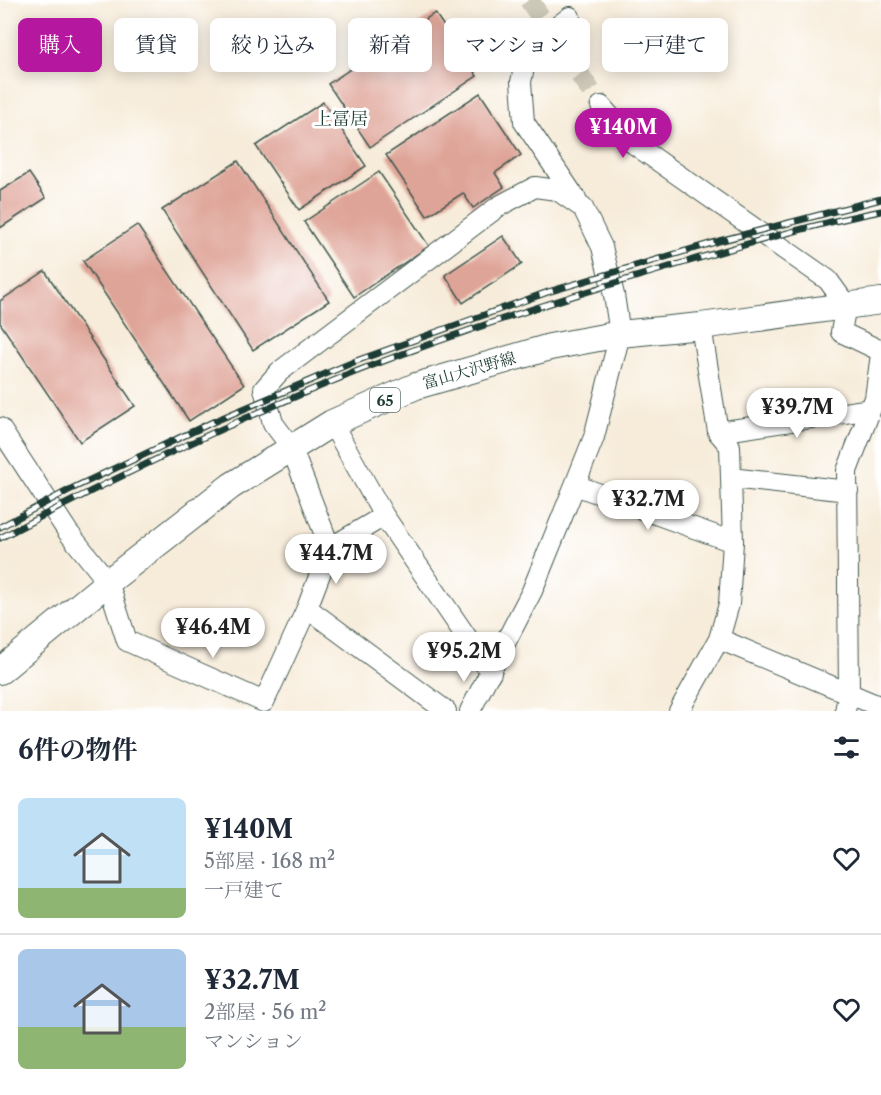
<!DOCTYPE html>
<html lang="ja">
<head>
<meta charset="utf-8">
<style>
  :root { --surface:#fff; --page:#f2f2f3; --text:#1f2937; --muted:#747a83; --line:#e0e1e3; --accent:#b5179e }
  body { margin:0; font-family:"Libre Caslon Text","Noto Serif JP",serif; background:var(--page); color:var(--text); height:100vh; display:flex; flex-direction:column; font-size:22px; white-space:nowrap }
  * { box-sizing:border-box; margin:0 }
  p { font-size:20px; color:var(--muted) }
  .icon { flex:none; width:33px; height:33px; fill:none; stroke:currentColor; stroke-width:2; stroke-linecap:round; stroke-linejoin:round }
  .map { position:relative; height:711px; overflow:hidden }
  .drawer { display:flex; flex-direction:column; background:var(--surface); flex:1 }
  .drawer>* { flex:none }
  .hud { position:absolute; left:18px; top:18px; width:846px; height:54px; display:flex; gap:12px }
  .price { position:absolute; translate:-50% -51px; padding:0 14px; border-radius:21px; background:#fff; color:#222; font-size:20px; line-height:39px; filter:drop-shadow(0 2px 3px #0008) }
  .price::after { content:''; position:absolute; left:50%; top:36px; width:18px; height:14px; margin-left:-9px; background:inherit; clip-path:polygon(0 0,100% 0,50% 100%) }
  .price.active { background:var(--accent); color:#fff }
  ul { padding:0; list-style:none }
  li { display:flex; align-items:center; gap:18px; height:150px; padding:0 18px }
  li+li { border-top:2px solid var(--line) }
  li span { display:grid; place-items:center; flex:none; width:168px; height:120px; border-radius:9px; color:#555 }
  li>.icon { margin-inline-start:auto }
  span .icon { width:72px; height:72px; fill:#fffc; stroke-width:1 }
  li b { font-size:26px }
  h2 { display:flex; justify-content:space-between; align-items:center; height:72px; padding:0 18px; font-size:26px }
  .chip { padding:0 21px; border-radius:9px; background:var(--surface); box-shadow:0 3px 15px #0003; font-size:21px; line-height:54px }
  .chip.active { background:var(--accent); color:#fff }
  .map>svg:first-child { display:block }
  .building { fill:#dfa498 }
  .lines { fill:none; stroke-linecap:round; stroke-linejoin:round }
  .minor-tunnel { stroke:#ccc9b9; stroke-width:20; stroke-dasharray:20 10; stroke-linecap:butt }
  .minor-casing { stroke:#3f574d; stroke-width:22 }
  .major-casing { stroke:#3f574d; stroke-width:28 }
  .minor { stroke:#fff; stroke-width:20 }
  .major { stroke:#fff; stroke-width:26 }
  .rail-casing { stroke:#1f3d34; stroke-width:7 }
  .rail { stroke:#fff; stroke-width:4.5; stroke-dasharray:14; stroke-linecap:butt }
  .labels { text-anchor:middle; dominant-baseline:central; stroke-width:6; stroke-linejoin:round; paint-order:stroke }
  .shield { fill:#fff; stroke:#627771; stroke-width:1.5 }
  .shield-label { font-size:15px; font-weight:bold; fill:#1f3d34 }
  .street-label { font-size:16px; fill:#1f3d34; stroke:#fff }
  .neighbourhood-label { font-size:18px; fill:#1f3d34; stroke:#fff }
</style>
</head>
<body>
<div class="map">
<svg width="881" height="711" viewBox="0 0 881 711">
  <rect width="100%" height="100%" fill="#fff"/>
  <filter id="ink" filterUnits="userSpaceOnUse"><feTurbulence type="fractalNoise" baseFrequency=".0167" numOctaves="2"/><feDisplacementMap in="SourceGraphic" scale="12" xChannelSelector="R" yChannelSelector="G"/><feConvolveMatrix kernelMatrix="1 2 1 2 8 2 1 2 1" color-interpolation-filters="sRGB"/></filter>
  <filter id="wash" filterUnits="userSpaceOnUse"><feTurbulence type="fractalNoise" baseFrequency=".008" numOctaves="4" result="noise"/><feDisplacementMap in="SourceGraphic" scale="24" xChannelSelector="R" yChannelSelector="G"/><feGaussianBlur stdDeviation="1.35" result="paint"/><feColorMatrix in="noise" values="0 0 0 0 0 0 0 0 0 0 0 0 0 0 0 0 0 1.4 0 .05"/><feComposite in="paint" operator="in"/></filter>
  <g filter="url(#wash)">
    <rect width="100%" height="100%" fill="#f7ecda"/>
    <g id="blocks">
      <path class="building" d="M435 13 477 76 370 147 328 84Z
        M480 93 521 155 495 173 504 187 473 208 463 193 427 216 386 155Z
        M323 102 366 166 299 210 256 146Z
        M238 161 329 301 253 350 162 210Z
        M379 172 429 246 354 297 304 222Z
        M29 173 46 198 0 228V191Z
        M137 225 244 385 189 421 83 261Z
        M503 236 522 264 463 303 445 275Z
        M45 271 135 406 80 442 0 323V301Z"/>
    </g>
  </g>
  <g filter="url(#ink)">
    <use href="#blocks" fill-opacity="0" stroke="#3f574d" stroke-width="1.5"/>
    <g class="lines">
      <path class="minor-tunnel" d="M529 0 601 106"/>
      <defs>
        <path id="minor" d="M570 17 528 49 521 82 524 122 576 199
          M601 106 634 144 828 280 846 305 841 332 881 351
          M332 423 384 516 491 673
          M0 428 68 532 108 582 127 641 264 702 307 608 330 548 384 516
          M718 432 871 409
          M731 478 848 491
          M575 485 733 542
          M330 548 291 447 273 423 264 389 279 372 499 206 535 187 557 190 583 208 602 247 614 295 620 334 594 437 575 485 532 591 470 711
          M307 608 446 711
          M719 639 881 707
          M679 711 719 639 729 604 733 542 730 446 718 432 701 326
          M845 711 849 692 847 471 875 398 881 354"/>
        <path id="major" d="M0 671 108 582 231 486 332 423 416 386 550 347 620 334 701 326 881 301"/>
      </defs>
      <use href="#minor" class="minor-casing"/>
      <use href="#major" class="major-casing"/>
      <use href="#minor" class="minor"/>
      <use href="#major" class="major"/>
      <defs>
        <path id="rail" d="M0 527 71 489 215 421 356 361 548 292 719 241 881 199
          M0 538C117 476 237 419 360 370 456 333 554 301 652 272 727 250 804 226 881 211"/>
      </defs>
      <use href="#rail" class="rail-casing"/>
      <use href="#rail" class="rail"/>
    </g>
  </g>
  <g class="labels">
    <rect class="shield" x="370" y="388" width="30" height="24" rx="4.5"/>
    <g class="shield-label">
      <text x="385" y="400">65</text>
    </g>
    <g class="street-label">
      <text transform="translate(469 370) rotate(-16)">富山大沢野線</text>
    </g>
    <g class="neighbourhood-label">
      <text x="341" y="119">上冨居</text>
    </g>
  </g>
</svg>
<b class="price active" style="left:623px;top:159px">¥140M</b>
<b class="price" style="left:797px;top:439px">¥39.7M</b>
<b class="price" style="left:648px;top:531px">¥32.7M</b>
<b class="price" style="left:336px;top:585px">¥44.7M</b>
<b class="price" style="left:213px;top:659px">¥46.4M</b>
<b class="price" style="left:464px;top:683px">¥95.2M</b>
<div class="hud">
<a class="chip active">購入</a>
<a class="chip">賃貸</a>
<a class="chip">絞り込み</a>
<a class="chip">新着</a>
<a class="chip">マンション</a>
<a class="chip">一戸建て</a>
</div>
</div>
<section class="drawer">
<h2>6件の物件<svg class="icon" aria-label="filters" viewBox="0 0 24 24"><path d="M4 7h16M4 17h16"/><circle cx="9" cy="7" r="2"/><circle cx="15" cy="17" r="2"/></svg></h2>
<ul>
<li><span style="background:linear-gradient(#bfe0f5 75%,#8fb573 0)"><svg class="icon" aria-label="home" viewBox="0 0 24 24"><path d="M3 11l9-7 9 7M6 9v11h12V9"/></svg></span><div><b>¥140M</b><p>5部屋 · 168 m²</p><p>一戸建て</p></div><svg class="icon" aria-label="heart" viewBox="0 0 24 24"><path d="M12 20l-8-8c-3-5 5-10 8-4 3-6 11-1 8 4z"/></svg></li>
<li><span style="background:linear-gradient(#a9c7e8 65%,#8fb573 0)"><svg class="icon" aria-label="home" viewBox="0 0 24 24"><path d="M3 11l9-7 9 7M6 9v11h12V9"/></svg></span><div><b>¥32.7M</b><p>2部屋 · 56 m²</p><p>マンション</p></div><svg class="icon" aria-label="heart" viewBox="0 0 24 24"><path d="M12 20l-8-8c-3-5 5-10 8-4 3-6 11-1 8 4z"/></svg></li>
</ul>
</section>
</body>
</html>
